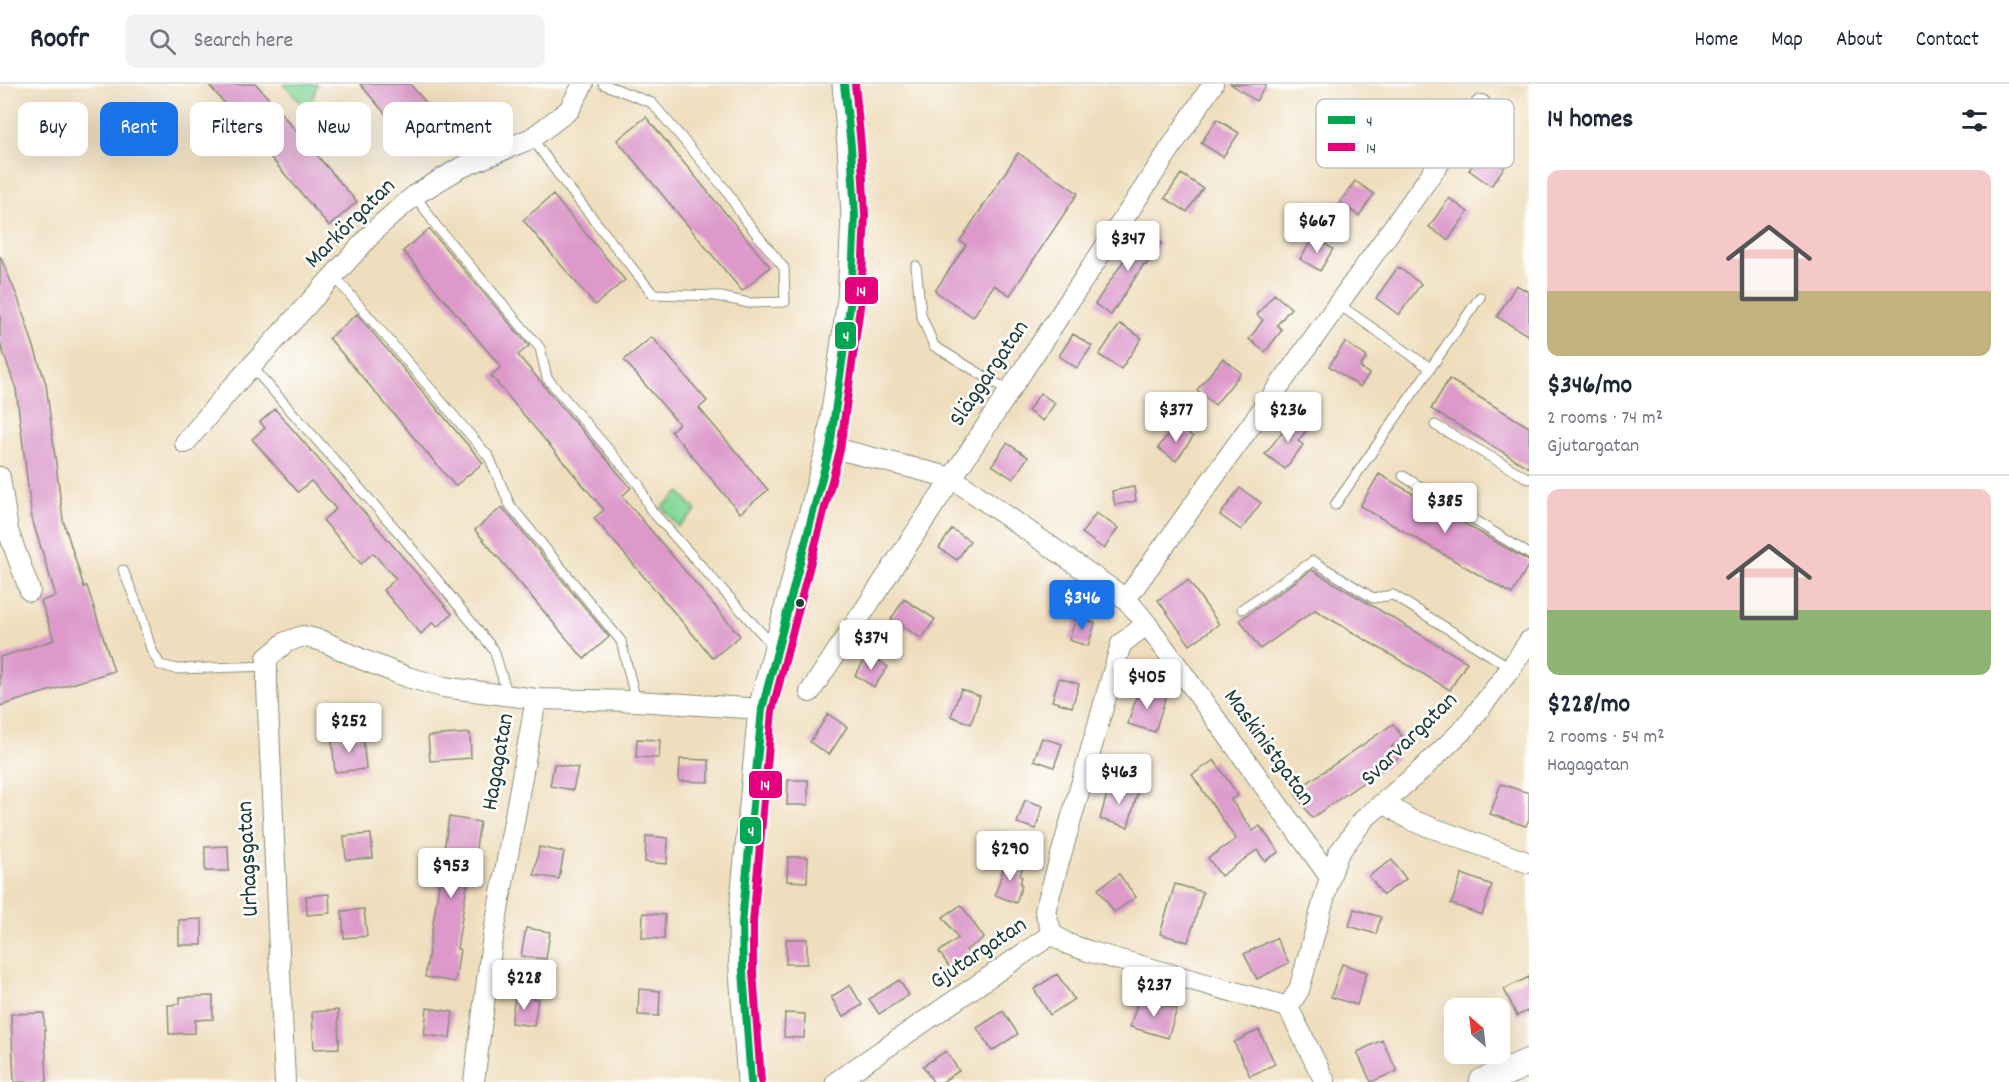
<!DOCTYPE html>
<html lang="en">
<head>
<meta charset="utf-8">
<style>
  :root { --surface:#fff; --page:#f2f2f3; --text:#1f2937; --muted:#747a83; --line:#e0e1e3; --accent:#1a73e8 }
  body { margin:0; font-family:Dekko,sans-serif; background:var(--page); color:var(--text); height:100vh; display:flex; flex-direction:column; font-size:22px; white-space:nowrap }
  * { box-sizing:border-box; margin:0 }
  p { font-size:20px; color:var(--muted) }
  .icon { flex:none; width:33px; height:33px; fill:none; stroke:currentColor; stroke-width:2; stroke-linecap:round; stroke-linejoin:round }
  .map { position:relative; flex:1; overflow:hidden }
  .sheet { display:flex; flex-direction:column; background:var(--surface); width:480px }
  .sheet>* { flex:none }
  .hud { position:absolute; left:18px; top:18px; width:570px; height:54px; display:flex; gap:12px }
  .needle { width:39px; rotate:332deg }
  .buttons { position:absolute; left:1444px; top:914px; display:grid; gap:12px }
  .buttons a { display:grid; place-items:center; width:66px; height:66px; border-radius:12px; background:var(--surface); box-shadow:0 6px 24px #0002; font-size:30px }
  .price { position:absolute; translate:-50% -51px; padding:0 14px; border-radius:6px; background:#fff; color:#222; font-size:20px; line-height:39px; filter:drop-shadow(0 2px 3px #0008) }
  .price::after { content:''; position:absolute; left:50%; top:36px; width:18px; height:14px; margin-left:-9px; background:inherit; clip-path:polygon(0 0,100% 0,50% 100%) }
  .price.selected { background:var(--accent); color:#fff }
  ul { padding:0; list-style:none }
  li { display:grid; align-content:center; gap:12px; height:318px; padding:0 18px }
  li+li { border-top:2px solid var(--line) }
  li span { display:grid; place-items:center; height:186px; border-radius:12px; color:#555 }
  li>.icon { margin-inline-start:auto }
  span .icon { width:108px; height:108px; fill:#fffc; stroke-width:1 }
  li b { font-size:26px }
  h2 { display:flex; justify-content:space-between; align-items:center; height:72px; padding:0 18px; font-size:26px }
  .pill { padding:0 21px; border-radius:12px; background:var(--surface); box-shadow:0 6px 24px #0002; font-size:21px; line-height:54px }
  .pill.selected { background:var(--accent); color:#fff }
  header { display:flex; align-items:center; gap:36px; box-sizing:border-box; height:84px; padding:0 30px; background:var(--surface); border-bottom:2px solid var(--line) }
  header strong { font-size:28px }
  nav { display:flex; gap:33px; margin-inline-start:auto; font-size:21px }
  .search { width:420px; height:54px; background:var(--page); display:flex; align-items:center; gap:15px; box-sizing:border-box; padding:0 21px; border-radius:12px; color:var(--muted); font-size:22px }
  main { display:flex; flex:1; min-height:0 }
  .map>svg:first-child { display:block }
  .green { fill:#83d799; stroke:#518a66; stroke-width:1.5 }
  .building { fill:#dc99ca }
  .lines { fill:none; stroke-linecap:round; stroke-linejoin:round }
  .lane-casing { stroke:#878e78; stroke-width:11 }
  .street-casing { stroke:#878e78; stroke-width:22 }
  .secondary-casing { stroke:#878e78; stroke-width:29 }
  .lane { stroke:#fff; stroke-width:9 }
  .street { stroke:#fff; stroke-width:20 }
  .secondary { stroke:#fff; stroke-width:27 }
  .bus-1-casing { stroke:#fff; stroke-width:12 }
  .bus-2-casing { stroke:#fff; stroke-width:12 }
  .bus-1 { stroke:#00a651; stroke-width:8 }
  .bus-2 { stroke:#e5007d; stroke-width:8 }
  .bus-dot { fill:#1f3d34; stroke:#fff; stroke-width:2 }
  .labels { text-anchor:middle; dominant-baseline:central; stroke-width:5; stroke-linejoin:round; paint-order:stroke }
  .street-label { font-size:24px; fill:#1f3d34; stroke:#fff }
  .key { fill:#fff; stroke:#bcc5c2; stroke-width:1.5 }
  .key-label { font-size:16px; fill:#1f3d34 }
  .line-badge { stroke:#fff; stroke-width:2 }
  .badge-label { font-size:16px; text-anchor:middle; font-weight:bold; fill:#fff }
</style>
</head>
<body>
<header>
<strong>Roofr</strong>
<div class="search"><svg class="icon" aria-label="search" viewBox="0 0 24 24"><circle cx="10" cy="10" r="6"/><path d="M15 15l6 6"/></svg>Search here</div>
<nav><a>Home</a><a>Map</a><a>About</a><a>Contact</a></nav>
</header>
<main>
<div class="map">
<svg width="1529" height="998" viewBox="0 0 1529 998">
  <rect width="100%" height="100%" fill="#fff"/>
  <filter id="ink" filterUnits="userSpaceOnUse"><feTurbulence type="fractalNoise" baseFrequency=".0167" numOctaves="2"/><feDisplacementMap in="SourceGraphic" scale="12" xChannelSelector="R" yChannelSelector="G"/><feConvolveMatrix kernelMatrix="1 2 1 2 8 2 1 2 1" color-interpolation-filters="sRGB"/></filter>
  <filter id="wash" filterUnits="userSpaceOnUse"><feTurbulence type="fractalNoise" baseFrequency=".008" numOctaves="4" result="noise"/><feDisplacementMap in="SourceGraphic" scale="24" xChannelSelector="R" yChannelSelector="G"/><feGaussianBlur stdDeviation="1.35" result="paint"/><feColorMatrix in="noise" values="0 0 0 0 0 0 0 0 0 0 0 0 0 0 0 0 0 1.4 0 .05"/><feComposite in="paint" operator="in"/></filter>
  <g filter="url(#wash)">
    <rect width="100%" height="100%" fill="#efdebd"/>
    <path class="green" d="M284 0H317L309 28Z
      M680 408 696 427 678 443 662 423Z"/>
    <g id="blocks">
      <path class="building" d="M208 0H256L357 118 329 142Z
        M360 0H410L440 35 411 60Z
        M1231 0H1267L1256 17Z
        M646 33 770 183 742 207 617 56Z
        M1217 35 1239 49 1223 73 1201 59Z
        M1487 62 1508 78 1491 102 1469 86Z
        M1018 69 1078 109 1010 211 994 201 973 233 935 207 966 161 960 157Z
        M1181 90 1203 104 1187 128 1165 114Z
        M1355 97 1374 110 1359 132 1340 118Z
        M553 111 625 196 595 221 523 136Z
        M1449 114 1468 128 1448 156 1429 143Z
        M429 145 529 262 518 271 631 404 622 412 740 552 713 574 594 434 604 426 491 292 501 283 403 167Z
        M1143 147 1161 159 1146 181 1144 180 1111 231 1095 220Z
        M1314 153 1333 165 1320 187 1300 175Z
        M0 172 18 214 46 300 63 436 84 503 87 502 114 587 0 622V573L54 556 41 517 56 512 32 435 16 305 0 259Z
        M1398 183 1421 200 1399 231 1376 214Z
        M1516 201 1529 208V252L1497 233Z
        M1274 210 1291 224 1277 241 1282 246 1265 268 1249 255 1263 236 1257 231Z
        M357 230 483 379 455 402 329 254Z
        M1120 240 1142 254 1121 285 1099 271Z
        M1073 250 1092 262 1077 284 1059 272Z
        M652 253 707 317 699 324 768 406 740 429 671 347 679 340 624 276Z
        M1345 258 1367 273 1360 283 1369 290 1360 303 1329 282Z
        M1223 274 1241 289 1215 321 1197 306Z
        M1449 295 1529 343V384L1431 325Z
        M1040 309 1055 319 1043 337 1028 327Z
        M275 325 452 530 437 543 433 538 421 550 383 506 396 495 373 469 361 480 323 436 336 425 316 402 311 397 298 408 252 355 265 344 260 338Z
        M1295 332 1309 343 1298 357 1303 361 1285 385 1265 370Z
        M1175 340 1193 353 1176 377 1158 364Z
        M1007 359 1028 373 1013 395 992 381Z
        M1379 390 1529 477V480L1512 510 1360 422Z
        M1134 403 1136 417 1115 421 1112 407Z
        M1240 404 1261 419 1241 446 1220 431Z
        M502 423 609 553 584 575 475 446Z
        M1096 429 1118 444 1104 465 1082 449Z
        M952 445 970 457 957 476 939 464Z
        M1312 486 1467 578 1450 606 1315 526 1260 565 1240 536Z
        M1188 496 1219 540 1190 561 1158 516Z
        M904 515 935 535 922 555 891 535Z
        M1076 533 1095 539 1088 562 1069 556Z
        M869 570 888 583 874 603 855 591Z
        M1059 594 1079 600 1072 623 1052 617Z
        M1139 604 1166 612 1155 648 1128 640Z
        M961 605 980 612 971 640 951 632Z
        M828 630 847 643 829 671 810 658Z
        M1393 640 1404 655 1391 663 1398 674 1312 734 1294 708Z
        M470 649 471 674 430 677 428 652Z
        M363 653 366 685 335 688 332 656Z
        M1042 654 1062 660 1054 683 1034 676Z
        M637 655 660 656 659 674 636 673Z
        M680 675 709 676V698L679 697Z
        M1214 676 1238 711 1231 716 1253 747 1260 742 1279 768 1265 777 1257 766 1221 792 1208 774 1236 755 1192 691Z
        M554 680 578 684 573 706 550 702Z
        M788 696H808V721H787Z
        M1110 699 1138 707 1128 743 1100 735Z
        M1501 700 1529 709V735L1526 742 1490 730Z
        M1025 716 1043 722 1036 745 1017 739Z
        M449 733 480 738 475 770H472L457 865H460L455 898 425 893Z
        M371 750 373 774 346 776 344 752Z
        M646 752 668 754 667 780 645 778Z
        M228 762 229 787H205V763Z
        M539 763 564 768 559 795 534 791Z
        M788 773H808L807 798 787 797Z
        M1006 776 1023 782 1020 792 1022 793 1020 800 1022 801 1016 819 995 811Z
        M1392 776 1406 795 1383 811 1369 792Z
        M1119 790 1136 813 1114 828 1098 805Z
        M1462 790 1492 801 1482 831 1451 820Z
        M1175 800 1203 808 1188 858 1160 850Z
        M329 810 330 829 307 831 306 812Z
        M961 821 984 854 966 866 969 871 950 884 939 868 958 854 943 833Z
        M364 825 367 852 344 854 342 827Z
        M1354 825 1381 833 1376 850 1349 842Z
        M643 829 665 831 664 855 642 854Z
        M202 835V861H179V836Z
        M526 844 550 848 546 875 521 872Z
        M1276 854 1289 879 1257 895 1244 870Z
        M786 855H807V880H786Z
        M1342 880 1367 888 1357 921 1331 913Z
        M1057 890 1074 915 1050 931 1034 905Z
        M1529 893V926L1517 932 1504 905Z
        M899 896 909 911 879 930 869 915Z
        M850 901 862 921 843 933 831 913Z
        M639 905 660 907 659 932 638 931Z
        M213 912V935L195 936V949L169 950 168 921 180 920V913Z
        M515 912 538 915 534 942 511 939Z
        M1139 914 1177 925 1168 954 1130 943Z
        M427 924 453 928 450 954 424 951Z
        M338 926 339 964 314 965 312 928Z
        M1003 927 1018 950 992 967 977 944Z
        M44 929 47 998H14L11 930Z
        M785 929 805 930 804 954 784 953Z
        M1259 946 1275 980 1250 992 1234 958Z
        M1382 956 1397 987 1371 998 1357 968Z
        M946 967 959 987 942 998H933L923 982Z"/>
    </g>
  </g>
  <g filter="url(#ink)">
    <use href="#blocks" fill-opacity="0" stroke="#878e78" stroke-width="1.5"/>
    <g class="lines">
      <defs>
        <path id="lane" d="M532 54 560 93 653 210 716 212 749 219 785 218 784 184 743 133 726 106 652 19 603 0
          M415 111 437 143 540 264 547 294 639 401 650 425 774 563
          M916 182 921 231 934 262 1009 307
          M334 192 489 373 510 421 621 557 636 617
          M1338 220 1430 284
          M252 283 400 450 494 566 508 612
          M1435 341 1529 395
          M1403 392 1529 470
          M1335 421 1480 213
          M123 486 141 530 151 565 160 581 177 585 267 582
          M1242 525 1313 477 1373 514 1393 511 1511 584"/>
        <path id="street" d="M185 359 228 308 378 143 415 111 460 84 532 54 569 26 583 0
          M830 363 952 394 1126 515 1147 540 1330 793 1299 906 1288 923 1325 998
          M0 393 8 447 30 507
          M1126 515 1481 21
          M810 608 1213 0
          M1384 719 1411 736 1529 779
          M1330 793 1338 770 1364 735 1418 689 1465 644 1511 584 1529 557
          M1052 850 1045 827 1121 560 1147 540
          M1052 850 1068 860 1088 867 1288 923
          M285 998 267 602V574L286 558 303 552 323 557 361 575 407 593 443 603 536 615 636 617 762 625
          M474 998 491 865 536 615
          M836 998 1052 850"/>
        <path id="secondary" d="M751 998 743 887 742 839 762 625 830 363 851 215 855 132 851 62 846 0
          M1483 998 1529 978"/>
      </defs>
      <use href="#lane" class="lane-casing"/>
      <use href="#street" class="street-casing"/>
      <use href="#secondary" class="secondary-casing"/>
      <use href="#lane" class="lane"/>
      <use href="#street" class="street"/>
      <use href="#secondary" class="secondary"/>
      <defs>
        <path id="bus-1" d="M751 998 743 887 742 839 762 625 830 363 851 215 855 132 851 62 844 0"/>
        <path id="bus-2" d="M761 997 753 887V839L772 627 840 366 861 216 865 131 861 61 855 0"/>
      </defs>
      <use href="#bus-1" class="bus-1-casing"/>
      <use href="#bus-2" class="bus-2-casing"/>
      <use href="#bus-1" class="bus-1"/>
      <use href="#bus-2" class="bus-2"/>
    </g>
  </g>
  <circle class="bus-dot" cx="800" cy="519" r="5"/>
  <g class="labels">
    <g class="street-label">
      <text transform="translate(351 140) rotate(-45)">Markörgatan</text>
      <text transform="translate(990 290) rotate(-56)">Släggargatan</text>
      <text transform="translate(1410 656) rotate(-44)">Svarvargatan</text>
      <text transform="translate(1268 664) rotate(54)">Maskinistgatan</text>
      <text transform="translate(499 678) rotate(-80)">Hagagatan</text>
      <text transform="translate(249 775) rotate(-93)">Urhagsgatan</text>
      <text transform="translate(979 870) rotate(-34)">Gjutargatan</text>
    </g>
  </g>
  <rect x="1316" y="15" width="198" height="69" rx="9" class="key"/>
  <rect x="1328" y="32" width="27" height="8" fill="#00a651"/>
  <rect x="1328" y="59" width="27" height="8" fill="#e5007d"/>
  <g class="key-label">
    <text x="1366" y="42">4</text>
    <text x="1366" y="69">14</text>
  </g>
  <g class="line-badge">
    <rect x="844" y="192" width="35" height="29" rx="6" fill="#e5007d"/>
    <rect x="834" y="237" width="23" height="29" rx="6" fill="#00a651"/>
    <rect x="748" y="686" width="35" height="29" rx="6" fill="#e5007d"/>
    <rect x="739" y="732" width="23" height="29" rx="6" fill="#00a651"/>
  </g>
  <g class="badge-label">
    <text x="861" y="212">14</text>
    <text x="846" y="257">4</text>
    <text x="765" y="706">14</text>
    <text x="751" y="752">4</text>
  </g>
</svg>
<div class="buttons">
<a><svg class="needle" viewBox="-14 -14 28 28"><path d="M0-13l5 13h-10z" fill="#e53935"/><path d="M0 13l5-13h-10z" fill="#747a83"/></svg></a>
</div>
<b class="price" style="left:1317px;top:170px">$667</b>
<b class="price" style="left:1128px;top:188px">$347</b>
<b class="price" style="left:1176px;top:359px">$377</b>
<b class="price" style="left:1288px;top:359px">$236</b>
<b class="price" style="left:1445px;top:450px">$385</b>
<b class="price selected" style="left:1082px;top:547px">$346</b>
<b class="price" style="left:871px;top:587px">$374</b>
<b class="price" style="left:1147px;top:626px">$405</b>
<b class="price" style="left:349px;top:670px">$252</b>
<b class="price" style="left:1119px;top:721px">$463</b>
<b class="price" style="left:1010px;top:798px">$290</b>
<b class="price" style="left:451px;top:815px">$953</b>
<b class="price" style="left:524px;top:927px">$228</b>
<b class="price" style="left:1154px;top:934px">$237</b>
<div class="hud">
<a class="pill">Buy</a>
<a class="pill selected">Rent</a>
<a class="pill">Filters</a>
<a class="pill">New</a>
<a class="pill">Apartment</a>
</div>
</div>
<section class="sheet">
<h2>14 homes<svg class="icon" aria-label="filters" viewBox="0 0 24 24"><path d="M4 7h16M4 17h16"/><circle cx="9" cy="7" r="2"/><circle cx="15" cy="17" r="2"/></svg></h2>
<ul>
<li><span style="background:linear-gradient(#f6c9c9 65%,#c2b280 0)"><svg class="icon" aria-label="home" viewBox="0 0 24 24"><path d="M3 11l9-7 9 7M6 9v11h12V9"/></svg></span><div><b>$346/mo</b><p>2 rooms · 74 m²</p><p>Gjutargatan</p></div></li>
<li><span style="background:linear-gradient(#f6c9c9 65%,#8fb573 0)"><svg class="icon" aria-label="home" viewBox="0 0 24 24"><path d="M3 11l9-7 9 7M6 9v11h12V9"/></svg></span><div><b>$228/mo</b><p>2 rooms · 54 m²</p><p>Hagagatan</p></div></li>
</ul>
</section>
</main>
</body>
</html>
